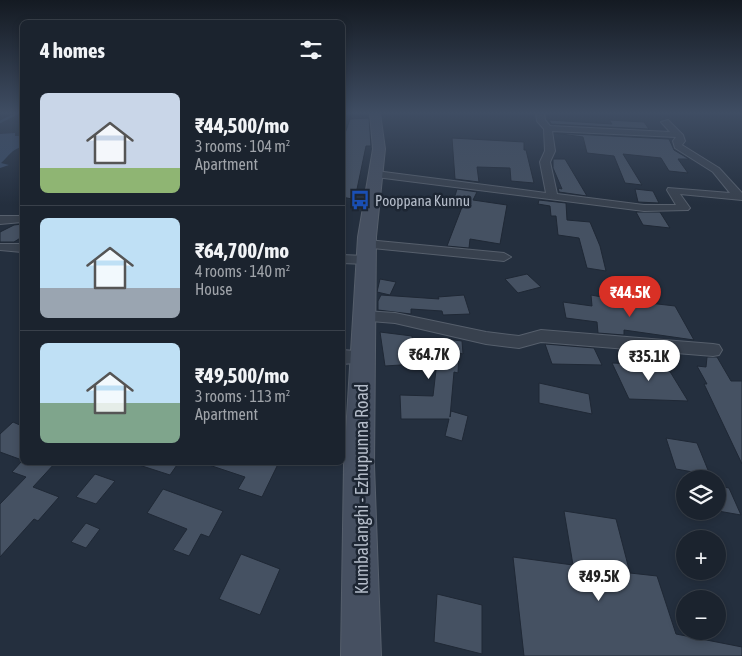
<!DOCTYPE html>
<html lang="en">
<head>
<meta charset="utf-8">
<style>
  :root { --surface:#1b232e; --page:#242b36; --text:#f1f3f6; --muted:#a0a4aa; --line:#39404a; --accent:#d93025 }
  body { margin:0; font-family:"Asap Condensed",sans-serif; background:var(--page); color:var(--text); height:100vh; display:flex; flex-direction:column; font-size:19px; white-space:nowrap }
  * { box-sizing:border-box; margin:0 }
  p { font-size:16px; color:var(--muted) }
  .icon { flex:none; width:28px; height:28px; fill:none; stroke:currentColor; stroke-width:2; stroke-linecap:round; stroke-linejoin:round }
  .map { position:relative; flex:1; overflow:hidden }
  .side { position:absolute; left:20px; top:20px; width:325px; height:445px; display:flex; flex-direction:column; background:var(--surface); border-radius:8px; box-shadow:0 2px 8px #0003,0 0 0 1px var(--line) }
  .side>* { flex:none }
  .fabs { position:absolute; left:676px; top:470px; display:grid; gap:10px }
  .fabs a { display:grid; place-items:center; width:50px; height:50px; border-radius:50%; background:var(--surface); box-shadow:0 2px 8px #0003,0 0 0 1px var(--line); font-size:25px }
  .price { position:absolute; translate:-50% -42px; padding:0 11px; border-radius:18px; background:#fff; color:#222; font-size:16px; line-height:32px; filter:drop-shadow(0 1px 2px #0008) }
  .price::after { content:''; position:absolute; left:50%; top:30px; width:15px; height:11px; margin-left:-8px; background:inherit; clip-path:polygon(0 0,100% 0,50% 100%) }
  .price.active { background:var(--accent); color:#fff }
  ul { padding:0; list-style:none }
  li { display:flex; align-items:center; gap:15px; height:125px; padding:0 20px }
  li+li { border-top:1px solid var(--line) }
  li span { display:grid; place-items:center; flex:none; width:140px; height:100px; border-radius:8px; color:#555 }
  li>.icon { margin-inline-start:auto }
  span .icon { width:60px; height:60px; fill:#fffc; stroke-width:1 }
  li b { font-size:21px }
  h2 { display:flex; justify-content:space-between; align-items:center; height:60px; padding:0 20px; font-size:21px }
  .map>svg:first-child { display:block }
  .water { fill:#394c67 }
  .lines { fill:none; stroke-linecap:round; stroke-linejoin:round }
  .stream { stroke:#394c67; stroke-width:2.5 }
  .building { fill:#455162; stroke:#1f2835 }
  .street-casing { stroke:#565f6c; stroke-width:2 }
  .secondary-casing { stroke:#565f6c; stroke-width:2 }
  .street { fill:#38414e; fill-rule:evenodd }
  .secondary { fill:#465061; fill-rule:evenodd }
  .labels { text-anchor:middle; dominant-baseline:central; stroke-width:5; stroke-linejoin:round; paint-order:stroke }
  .far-poi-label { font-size:15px; fill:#b4bcc9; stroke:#1d2633; text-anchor:start }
  .street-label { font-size:18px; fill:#b4bcc9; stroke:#1d2633 }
</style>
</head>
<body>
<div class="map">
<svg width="742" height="656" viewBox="0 0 742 656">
  <rect width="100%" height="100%" fill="#242f3e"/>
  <path class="water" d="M15 133V136H22V147C12 149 8 157 1 163L9 165 0 168V134Z"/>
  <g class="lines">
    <path class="stream" d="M0 122 18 113"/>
  </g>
  <path class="building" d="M369 118 371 146H366L356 194 352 199 342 197V142L350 119Z
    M549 120 612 124 609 120 644 122 649 129 551 124Z
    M554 133 669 139 674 150 689 159H678L688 173 669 171 661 158 623 154 642 185 625 183 614 156 587 153 583 137Z
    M452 138 524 142V150H526L534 183 511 181 510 168 477 167 479 182 455 179Z
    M553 159H565L587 196 559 192 558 188 562 189 553 168Z
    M457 189 477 192 473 200 507 205 500 244 470 239 469 248 447 246 462 207 452 206Z
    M635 189 653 191 659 203 638 202Z
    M539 200 566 203 567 220 590 222 600 246 606 271 587 268 579 238 558 235 556 216H551L550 206 538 204Z
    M636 212H660L670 228 643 225Z
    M22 224V237L14 242H0V232L14 225Z
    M527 274 541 287 518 293 505 279Z
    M380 279 396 282 390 295 377 292Z
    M381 295 439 299 438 297 464 295 470 314 443 315 442 311 411 309V314L378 310V301Z
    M591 295 650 306 649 303 675 306 694 340 624 330V335L598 333 597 322 566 318 563 302 592 306Z
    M380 332 412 336 413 351 435 354 436 338 462 341 463 354 459 353 458 373 454 372 450 417 451 411 468 416 462 441 445 436 449 419H401L400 395 433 396 436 370 431 369V363L385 366Z
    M545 344 594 348 602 365 552 364Z
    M707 357H717L731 381H742V464L704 384H707L697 366 706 367Z
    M612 363 666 365 688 401 629 399Z
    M539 383 589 394 592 414 539 403Z
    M13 422 22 426V460L0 452V434Z
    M666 438 697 443 710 475 676 469Z
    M21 462H56L33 487 59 497 38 521 34 519 0 557V504L26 477 12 472Z
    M139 462H179L170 475 139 465Z
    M209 462H279L262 497 238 489 245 477 209 465Z
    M95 474 115 481 96 504 76 497Z
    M718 486 729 488 741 515 718 511Z
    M163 489 223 511 209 537 201 534 189 556 173 550 187 529 147 513Z
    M564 511 616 519 630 573 657 576 676 634 742 647V656H524L513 557 573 565Z
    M86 523 100 529 86 548 71 542Z
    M241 554 280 569 260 615 219 599Z
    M437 594 482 605V654L434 642Z"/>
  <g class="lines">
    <defs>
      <path id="street" d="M536 113H544L545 120 550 126 670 132 661 122 668 120 683 135 685 141 682 145 719 168 742 193V200L680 194 690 208 688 210 644 211 376 177 371 174 376 171 546 193 540 162 545 151 544 129 537 121ZM552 131 676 137 673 141 675 148 713 172 730 193 668 188 667 190 676 205H644L557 194 550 162 555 151Z
        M0 216H22V222L0 224Z
        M367 240 504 253 511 257 504 261 362 247 361 244 362 241Z
        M0 244H22V252L0 250Z
        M342 255 366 256 373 260 366 264 342 263Z
        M364 311 395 313 486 332 519 336 541 330 713 344 719 345 722 350 719 355 713 356 541 342 519 348 486 344 395 323 358 320 356 316 358 312Z
        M342 350 369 352 372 357 369 362 342 364Z"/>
      <path id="secondary" d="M370 113H380L385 149 376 237 374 465 381 656H341L344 465 358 237 373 149Z"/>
    </defs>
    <use href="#street" class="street-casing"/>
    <use href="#secondary" class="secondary-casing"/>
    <use href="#street" class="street"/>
    <use href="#secondary" class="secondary"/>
  </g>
  <linearGradient id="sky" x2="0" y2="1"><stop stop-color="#141a22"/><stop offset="0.55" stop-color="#3f4d63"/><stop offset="1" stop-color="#3f4d63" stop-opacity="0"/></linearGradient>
  <rect width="742" height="205" fill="url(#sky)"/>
  <defs>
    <symbol id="bus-bare" viewBox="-9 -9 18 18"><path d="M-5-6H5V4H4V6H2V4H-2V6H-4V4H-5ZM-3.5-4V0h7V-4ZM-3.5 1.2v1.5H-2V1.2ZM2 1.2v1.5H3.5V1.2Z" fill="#1a4fb4" stroke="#1d2633" stroke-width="2.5" paint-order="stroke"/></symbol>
  </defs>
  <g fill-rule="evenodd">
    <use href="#bus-bare" x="346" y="186" width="28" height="28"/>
  </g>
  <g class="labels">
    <g class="far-poi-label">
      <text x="375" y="200">Pooppana Kunnu</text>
    </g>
    <g class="street-label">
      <text transform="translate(361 489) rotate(-90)">Kumbalanghi - Ezhupunna Road</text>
    </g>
  </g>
</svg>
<div class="fabs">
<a><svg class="icon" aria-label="layers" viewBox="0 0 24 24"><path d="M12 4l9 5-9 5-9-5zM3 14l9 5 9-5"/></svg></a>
<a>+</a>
<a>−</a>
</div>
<b class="price active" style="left:630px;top:318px">₹44.5K</b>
<b class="price" style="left:429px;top:380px">₹64.7K</b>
<b class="price" style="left:649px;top:382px">₹35.1K</b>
<b class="price" style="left:599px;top:602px">₹49.5K</b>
<section class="side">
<h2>4 homes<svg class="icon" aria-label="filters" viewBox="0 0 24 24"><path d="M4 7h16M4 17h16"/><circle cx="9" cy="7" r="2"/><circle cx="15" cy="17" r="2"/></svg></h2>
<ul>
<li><span style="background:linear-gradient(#c9d6e8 75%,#8fb573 0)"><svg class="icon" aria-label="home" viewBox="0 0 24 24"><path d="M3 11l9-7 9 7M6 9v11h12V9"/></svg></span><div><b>₹44,500/mo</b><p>3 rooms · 104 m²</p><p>Apartment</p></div></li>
<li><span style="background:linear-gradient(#bfe0f5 70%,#9aa5b1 0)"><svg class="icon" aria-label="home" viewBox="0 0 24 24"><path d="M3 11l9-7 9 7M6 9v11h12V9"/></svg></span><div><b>₹64,700/mo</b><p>4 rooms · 140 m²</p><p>House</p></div></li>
<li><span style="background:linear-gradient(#bfe0f5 60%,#7fa58c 0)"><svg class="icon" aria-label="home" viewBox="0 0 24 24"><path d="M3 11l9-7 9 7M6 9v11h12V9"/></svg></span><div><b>₹49,500/mo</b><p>3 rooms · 113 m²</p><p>Apartment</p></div></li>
</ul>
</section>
</div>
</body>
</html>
